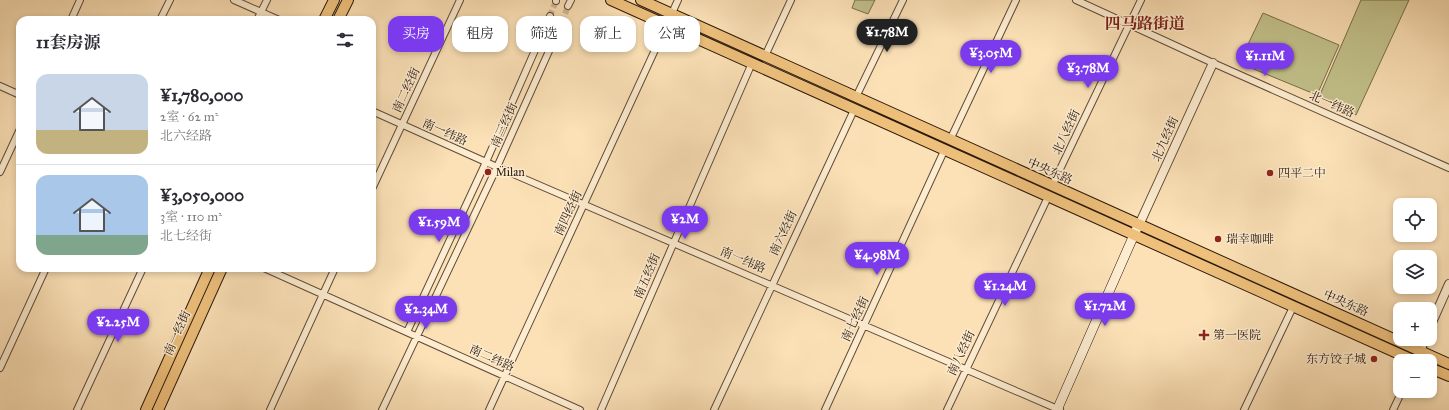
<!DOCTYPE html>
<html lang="zh">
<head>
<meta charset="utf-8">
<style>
  :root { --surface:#fff; --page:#f7f7f7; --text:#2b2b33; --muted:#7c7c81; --line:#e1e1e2; --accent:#7c3aed }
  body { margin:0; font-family:"IM FELL Great Primer","Noto Serif SC",serif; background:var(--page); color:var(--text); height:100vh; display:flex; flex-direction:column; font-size:15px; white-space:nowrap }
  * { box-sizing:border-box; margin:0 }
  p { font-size:13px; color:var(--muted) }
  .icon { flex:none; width:22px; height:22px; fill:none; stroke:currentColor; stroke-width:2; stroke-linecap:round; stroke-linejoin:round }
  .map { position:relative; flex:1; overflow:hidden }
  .panel { position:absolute; left:16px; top:16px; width:360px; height:256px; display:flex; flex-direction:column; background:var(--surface); border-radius:12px; box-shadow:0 2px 6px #0003 }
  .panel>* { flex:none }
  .hud { position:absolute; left:388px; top:16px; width:380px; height:36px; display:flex; gap:8px }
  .buttons { position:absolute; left:1393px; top:198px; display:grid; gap:8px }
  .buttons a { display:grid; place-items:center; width:44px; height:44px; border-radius:8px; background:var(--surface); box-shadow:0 2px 6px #0003; font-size:20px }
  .price { position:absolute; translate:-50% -34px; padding:0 9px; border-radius:14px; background:var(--accent); color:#fff; font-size:13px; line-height:26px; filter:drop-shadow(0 1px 2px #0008) }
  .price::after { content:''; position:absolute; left:50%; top:24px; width:12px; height:9px; margin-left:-6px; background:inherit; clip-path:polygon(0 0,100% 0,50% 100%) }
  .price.active { background:#222; color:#fff }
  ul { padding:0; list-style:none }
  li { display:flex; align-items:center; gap:12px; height:100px; padding:0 20px }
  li+li { border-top:1px solid var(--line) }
  li span { display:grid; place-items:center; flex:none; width:112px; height:80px; border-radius:12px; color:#555 }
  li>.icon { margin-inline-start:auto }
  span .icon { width:48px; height:48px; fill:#fffc; stroke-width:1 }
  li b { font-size:17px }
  h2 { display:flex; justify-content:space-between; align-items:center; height:48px; padding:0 20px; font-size:17px }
  .tag { padding:0 14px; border-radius:12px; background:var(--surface); box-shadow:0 2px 6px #0003; font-size:14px; line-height:36px }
  .tag.active { background:var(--accent); color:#fff }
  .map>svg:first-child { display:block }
  .green { fill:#c3c28c; stroke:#776e4c }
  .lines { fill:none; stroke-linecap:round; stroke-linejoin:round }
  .minor-tunnel { stroke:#d2b995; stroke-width:6; stroke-dasharray:6 3; stroke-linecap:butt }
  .minor-casing { stroke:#5f4b37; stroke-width:8 }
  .tertiary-casing { stroke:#5f4b37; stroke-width:10 }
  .secondary-casing { stroke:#2b190c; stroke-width:10 }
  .primary-casing { stroke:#2b190c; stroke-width:12 }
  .trunk-casing { stroke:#2b190c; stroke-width:12 }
  .minor { stroke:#fdecd0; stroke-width:6 }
  .tertiary { stroke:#fdecd0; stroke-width:8 }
  .secondary { stroke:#fdecd0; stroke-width:9 }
  .primary { stroke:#eec07c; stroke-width:10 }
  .trunk { stroke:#eec07c; stroke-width:10 }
  .poi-dot { fill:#8f2418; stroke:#fdecd0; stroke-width:1.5 }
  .labels { text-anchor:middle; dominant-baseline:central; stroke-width:3; stroke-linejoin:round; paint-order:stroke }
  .street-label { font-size:12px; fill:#2b190c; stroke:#fdecd0 }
  .poi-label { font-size:12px; fill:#2b190c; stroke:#fdecd0; text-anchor:start }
  .district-label { font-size:16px; font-weight:bold; fill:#7a1f14; stroke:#fdecd0 }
</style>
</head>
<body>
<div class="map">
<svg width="1449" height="410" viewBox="0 0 1449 410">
  <rect width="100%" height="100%" fill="#fce1b7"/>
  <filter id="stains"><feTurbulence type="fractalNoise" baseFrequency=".005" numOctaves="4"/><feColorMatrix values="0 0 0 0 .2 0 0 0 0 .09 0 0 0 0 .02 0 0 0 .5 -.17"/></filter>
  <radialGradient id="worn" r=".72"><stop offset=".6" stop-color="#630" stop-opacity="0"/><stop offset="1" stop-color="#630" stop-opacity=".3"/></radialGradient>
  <path class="green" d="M855 0H875L868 14 852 8Z
    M1361 0H1409L1356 115 1319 97Z
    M1263 13 1339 45 1317 95 1239 63Z"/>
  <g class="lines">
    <path class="minor-tunnel" d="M550 16 556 1
      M562 22 568 6"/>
    <defs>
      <path id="minor" d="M234 0 279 20
        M1076 0 1213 63 1449 168
        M556 1V0
        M568 6 571 0
        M71 20 80 0
        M160 20 170 0
        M257 20 267 0
        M765 56 791 0
        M0 86 20 95
        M856 97 903 0
        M372 111 497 167 1060 410
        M950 140 1016 0
        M0 172 20 129
        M1052 186 1141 0
        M372 189 460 0
        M264 268 580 410
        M407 332 486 162 550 16
        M0 368 46 268
        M77 410 143 268
        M270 410 335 268
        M382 410 497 167 562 22
        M489 410 678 0
        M601 410 752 63
        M714 410 854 110
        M825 410 944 151
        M947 410 1048 197
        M1244 410 1293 307
        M1393 410 1402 391"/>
      <path id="tertiary" d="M1139 225 1213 63
        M1430 327 1449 284
        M1416 361 1425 339"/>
      <path id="secondary" d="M1057 410 1137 228"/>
      <path id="primary" d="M611 0 1415 361
        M641 0 1449 364
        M1430 368 1449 376"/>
      <path id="trunk" d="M324 20 334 0
        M338 20 348 0
        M146 410 210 268
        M158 410 222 268"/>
    </defs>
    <use href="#minor" class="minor-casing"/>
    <use href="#tertiary" class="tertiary-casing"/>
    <use href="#secondary" class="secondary-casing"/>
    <use href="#primary" class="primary-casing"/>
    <use href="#trunk" class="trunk-casing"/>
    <use href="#minor" class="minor"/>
    <use href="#tertiary" class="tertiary"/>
    <use href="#secondary" class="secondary"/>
    <use href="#primary" class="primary"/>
    <use href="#trunk" class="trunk"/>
  </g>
  <g class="poi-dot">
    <circle cx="488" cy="172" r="4"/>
    <circle cx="1270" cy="173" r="4"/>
    <circle cx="1218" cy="239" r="4"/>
    <path d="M1202 329h4v4h4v4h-4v4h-4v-4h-4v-4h4z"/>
    <circle cx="1374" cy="359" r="4"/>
  </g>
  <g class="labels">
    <g class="street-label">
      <text transform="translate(406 90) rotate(-65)">南二经街</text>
      <text transform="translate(1332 104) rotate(24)">北一纬路</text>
      <text transform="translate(504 125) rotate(-66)">南三经街</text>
      <text transform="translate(445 132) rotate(24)">南一纬路</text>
      <text transform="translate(1066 132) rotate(-65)">北八经街</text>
      <text transform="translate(1165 139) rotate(-66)">北九经街</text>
      <text transform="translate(1050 171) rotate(24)">中央东路</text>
      <text transform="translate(568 213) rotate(-65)">南四经街</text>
      <text transform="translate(783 233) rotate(-65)">南六经街</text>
      <text transform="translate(743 260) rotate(23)">南一纬路</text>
      <text transform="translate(647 276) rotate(-67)">南五经街</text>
      <text transform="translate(1346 303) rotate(24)">中央东路</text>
      <text transform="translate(855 319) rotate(-65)">南七经街</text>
      <text transform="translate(177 333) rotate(-66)">南一经街</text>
      <text transform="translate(961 353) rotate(-65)">南八经街</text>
      <text transform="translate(492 358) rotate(24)">南二纬路</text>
    </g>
    <g class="poi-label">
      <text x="496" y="172">M̈ilan</text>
      <text x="1278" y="173">四平二中</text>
      <text x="1226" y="239">瑞幸咖啡</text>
      <text x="1213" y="335">第一医院</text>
      <text x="1366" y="359" text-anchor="end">东方饺子城</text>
    </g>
    <g class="district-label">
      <text x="1145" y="23">四马路街道</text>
    </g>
  </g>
  <rect width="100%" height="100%" filter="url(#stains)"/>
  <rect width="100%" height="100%" fill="url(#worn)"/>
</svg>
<div class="buttons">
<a><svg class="icon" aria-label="locate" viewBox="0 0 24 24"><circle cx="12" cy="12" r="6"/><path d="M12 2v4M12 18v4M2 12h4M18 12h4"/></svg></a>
<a><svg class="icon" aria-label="layers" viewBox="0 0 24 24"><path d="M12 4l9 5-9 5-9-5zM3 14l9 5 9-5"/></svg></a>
<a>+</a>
<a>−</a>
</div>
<b class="price active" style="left:887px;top:53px">¥1.78M</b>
<b class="price" style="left:991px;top:74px">¥3.05M</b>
<b class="price" style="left:1265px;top:77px">¥1.11M</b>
<b class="price" style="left:1088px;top:89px">¥3.78M</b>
<b class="price" style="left:685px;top:240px">¥2M</b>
<b class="price" style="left:439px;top:243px">¥1.59M</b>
<b class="price" style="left:877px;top:276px">¥4.98M</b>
<b class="price" style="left:1005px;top:307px">¥1.24M</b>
<b class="price" style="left:1105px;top:327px">¥1.72M</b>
<b class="price" style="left:426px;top:330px">¥2.34M</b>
<b class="price" style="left:118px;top:343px">¥2.25M</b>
<div class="hud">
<a class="tag active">买房</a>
<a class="tag">租房</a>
<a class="tag">筛选</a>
<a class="tag">新上</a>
<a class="tag">公寓</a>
</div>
<section class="panel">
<h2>11套房源<svg class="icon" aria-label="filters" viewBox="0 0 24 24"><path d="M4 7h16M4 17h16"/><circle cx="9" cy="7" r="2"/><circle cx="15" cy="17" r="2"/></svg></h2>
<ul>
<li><span style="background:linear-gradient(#c9d6e8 70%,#c2b280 0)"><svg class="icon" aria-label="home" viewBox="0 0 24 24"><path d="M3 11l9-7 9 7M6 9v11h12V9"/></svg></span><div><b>¥1,780,000</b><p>2室 · 62 m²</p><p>北六经路</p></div></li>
<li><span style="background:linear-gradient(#a9c7e8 75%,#7fa58c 0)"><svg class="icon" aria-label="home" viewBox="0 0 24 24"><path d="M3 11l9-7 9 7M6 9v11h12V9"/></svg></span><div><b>¥3,050,000</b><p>3室 · 110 m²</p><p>北七经街</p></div></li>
</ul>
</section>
</div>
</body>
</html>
